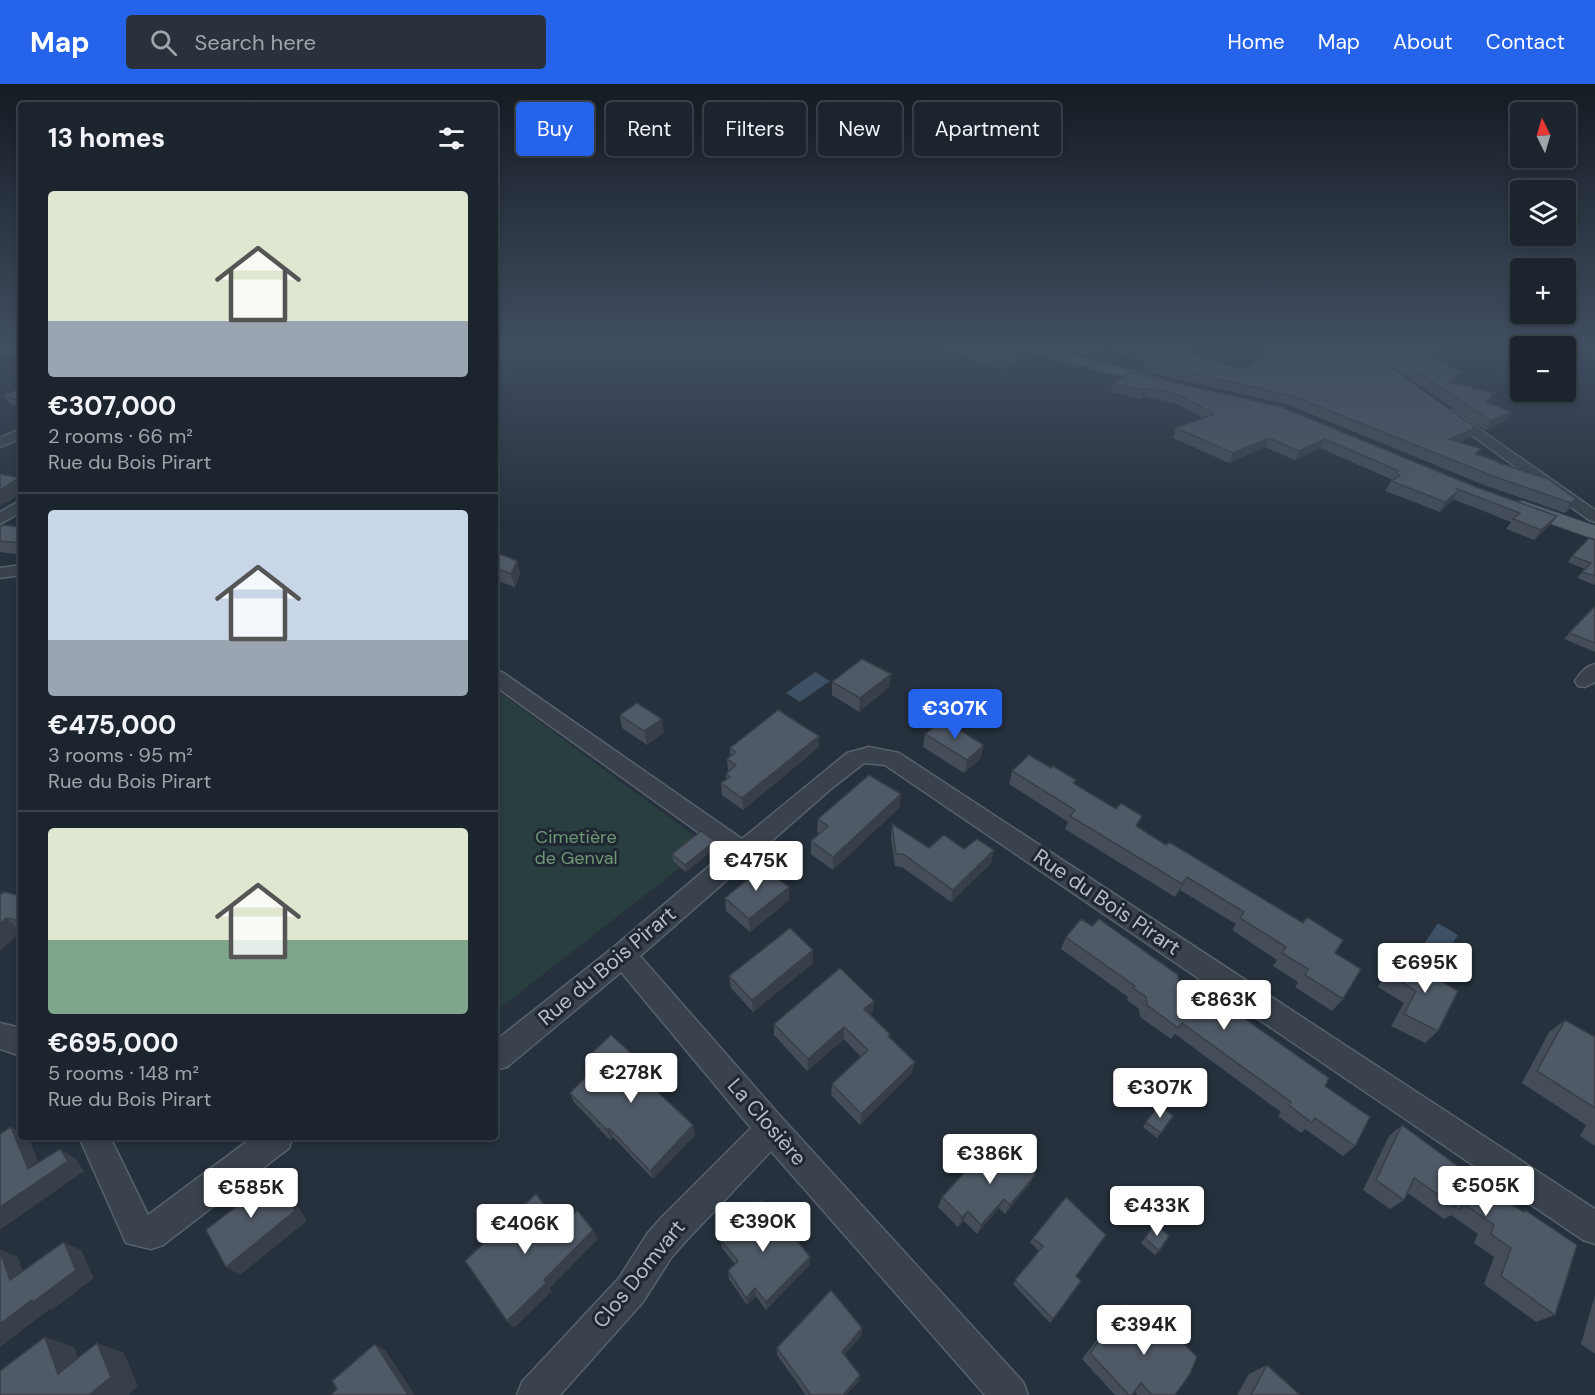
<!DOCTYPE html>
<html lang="en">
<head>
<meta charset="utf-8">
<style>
  :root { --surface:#1c252e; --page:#29313a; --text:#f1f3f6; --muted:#a0a5aa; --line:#3a424a; --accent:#2563eb }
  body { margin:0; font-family:"DM Sans",sans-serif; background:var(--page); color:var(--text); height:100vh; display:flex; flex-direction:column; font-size:22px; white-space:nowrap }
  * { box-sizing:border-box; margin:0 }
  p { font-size:20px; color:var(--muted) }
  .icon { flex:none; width:33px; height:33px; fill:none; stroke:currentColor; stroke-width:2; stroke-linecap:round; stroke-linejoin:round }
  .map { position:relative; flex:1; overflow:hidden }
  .panel { position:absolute; left:18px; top:18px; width:480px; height:1038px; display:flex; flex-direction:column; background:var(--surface); border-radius:6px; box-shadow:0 3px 9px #0003,0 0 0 2px var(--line) }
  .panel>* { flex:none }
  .banner { position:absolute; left:516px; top:18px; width:570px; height:54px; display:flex; gap:12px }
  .needle { width:39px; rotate:355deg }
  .tools { position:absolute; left:1510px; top:18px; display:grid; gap:12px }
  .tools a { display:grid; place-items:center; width:66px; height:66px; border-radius:6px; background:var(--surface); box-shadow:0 3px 9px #0003,0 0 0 2px var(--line); font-size:30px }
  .price { position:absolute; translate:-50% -51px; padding:0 14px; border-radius:6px; background:#fff; color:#222; font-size:20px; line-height:39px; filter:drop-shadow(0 2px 3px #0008) }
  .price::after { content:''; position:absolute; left:50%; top:36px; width:18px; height:14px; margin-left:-9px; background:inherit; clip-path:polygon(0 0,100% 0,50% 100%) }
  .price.on { background:var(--accent); color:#fff }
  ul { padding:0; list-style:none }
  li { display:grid; align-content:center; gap:12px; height:318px; padding:0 30px }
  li+li { border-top:2px solid var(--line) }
  li span { display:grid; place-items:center; height:186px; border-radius:6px; color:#555 }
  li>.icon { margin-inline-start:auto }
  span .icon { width:108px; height:108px; fill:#fffc; stroke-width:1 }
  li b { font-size:26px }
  h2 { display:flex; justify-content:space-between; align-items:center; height:72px; padding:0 30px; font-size:26px }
  .tag { padding:0 21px; border-radius:6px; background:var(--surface); box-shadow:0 3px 9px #0003,0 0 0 2px var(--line); font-size:21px; line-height:54px }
  .tag.on { background:var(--accent); color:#fff }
  header { display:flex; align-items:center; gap:36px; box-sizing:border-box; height:84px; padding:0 30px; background:var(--accent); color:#fff }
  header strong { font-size:28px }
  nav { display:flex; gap:33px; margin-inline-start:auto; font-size:21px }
  .search { width:420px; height:54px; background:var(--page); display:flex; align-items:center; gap:15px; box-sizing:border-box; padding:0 21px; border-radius:6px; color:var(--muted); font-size:22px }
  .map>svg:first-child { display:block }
  .green { fill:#293e3f }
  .water { fill:#3d5064 }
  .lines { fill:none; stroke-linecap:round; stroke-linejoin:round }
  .minor-casing { stroke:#58616b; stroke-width:3 }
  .major-casing { stroke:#434c56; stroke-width:2 }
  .minor { fill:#3a434d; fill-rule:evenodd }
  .major { fill:#58626d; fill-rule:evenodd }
  .wall { fill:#454d59 }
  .shaded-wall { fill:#383f48 }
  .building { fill:#505a67; stroke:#383f48; stroke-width:1.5 }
  .labels { text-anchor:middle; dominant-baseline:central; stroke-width:6; stroke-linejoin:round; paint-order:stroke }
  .park-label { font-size:18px; fill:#6f9776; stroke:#1f2832 }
  .near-street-label { font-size:21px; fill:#b6bec8; stroke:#1f2832 }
</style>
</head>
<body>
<header>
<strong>Map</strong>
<div class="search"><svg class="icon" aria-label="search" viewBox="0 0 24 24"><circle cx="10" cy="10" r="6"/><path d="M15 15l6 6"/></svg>Search here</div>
<nav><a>Home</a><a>Map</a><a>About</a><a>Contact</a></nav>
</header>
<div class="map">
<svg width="1595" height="1311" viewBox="0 0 1595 1311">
  <rect width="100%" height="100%" fill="#26313d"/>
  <path class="green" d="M495 605 708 762 495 928Z"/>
  <path class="water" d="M815 588 830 597 800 618 786 609Z
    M1438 839 1458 851 1444 872 1424 860Z"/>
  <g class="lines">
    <defs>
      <path id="minor" d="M1452 326 1595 426V438L1589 436 1447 333 1445 330 1447 327Z
        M21 345V354L0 363V354Z
        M21 416V428L0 440V428Z
        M21 481V491L0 494V484Z
        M1595 580V598L1585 603 1578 602 1575 597C1580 589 1586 582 1595 580Z
        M495 587 502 588 742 755 847 669 869 663 899 669 1595 1125V1160L1583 1156 885 681 864 679 832 704 640 872 782 1034 1023 1298 1028 1311H985L771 1067 685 1158 671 1174 643 1218 560 1311H517L522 1298 619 1194 647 1150 661 1134 751 1044 621 888 507 983 495 986V957L614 863 726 768 495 602Z
        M0 939 21 944V972L0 965Z
        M79 1053H110L148 1131 253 1053H293L289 1064 163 1161 151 1165 126 1159Z"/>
      <path id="major" d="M1009 260H1030L1164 295 1166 298 1159 302 1011 263Z
        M1522 417 1595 442V455L1515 427 1513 423 1515 419Z"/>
    </defs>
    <use href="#minor" class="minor-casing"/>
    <use href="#major" class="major-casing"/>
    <use href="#minor" class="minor"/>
    <use href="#major" class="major"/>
  </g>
  <path class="wall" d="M0 260H21V276L0 270Z
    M934 260H1022L1033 271 1004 285 996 282 992 284Z
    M1038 260H1059L1052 263Z
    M1067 260H1160L1157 270 1236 284 1476 344 1470 353 1459 358 1481 365 1477 370 1576 415 1570 425 1565 429 1484 401 1289 321 1142 287 1145 278 1104 265 1090 273 1065 267Z
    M1359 260H1442L1429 271 1456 297 1454 299 1488 319 1512 328 1506 337 1485 346Z
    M1526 260H1595V276L1566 269V262H1539Z
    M1130 288 1476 403 1557 432 1550 441 1534 456 1506 445 1511 438 1453 415 1440 428 1385 407 1391 397 1393 396 1320 364 1295 376 1265 363 1229 379 1173 354 1176 344 1203 334 1177 320 1144 313 1141 315 1111 308 1113 299Z
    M21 304V324L10 320 4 311Z
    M0 443H21V471L0 468Z
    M1595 456V501L1577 494 1585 485 1568 478 1572 472Z
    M495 468 517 477 520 490 515 503 495 496Z
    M1595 522V568L1564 555Z
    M891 590 889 603 859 628 832 611V598Z
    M620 631 664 648 647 661 622 644Z
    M925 650 981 674 964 689 923 663Z
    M819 652V663L743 726 722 711 721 699 726 695V690L729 687 728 686 727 675 730 673V664Z
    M1051 684 1138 743 1335 869 1343 915 1332 927 1295 903 1298 898 1273 882 1277 876 1232 846 1236 840 1180 806 1175 813 1065 745 1068 738 1009 700 1012 687Z
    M901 710 899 724 833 786 811 770V757L819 750 817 748 818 735Z
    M892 740 929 764 964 765 994 766 991 779 951 818 902 783 895 782 891 753Z
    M715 757V764L686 788 673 777 672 770Z
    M745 793 789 816 750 848 726 827 725 814 745 798Z
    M0 811 21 812V847L0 867Z
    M1066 853 1179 906 1220 934 1325 1002 1355 1062 1343 1072 1305 1045 1301 1049 1278 1032 1281 1028 1175 950 1171 955 1140 933 1139 925 1127 916 1128 913 1061 865Z
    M813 866V879L753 928 731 904 729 892Z
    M1399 872 1438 947 1425 959 1391 942 1404 919 1378 903 1388 884Z
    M874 917 872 929 870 931 890 954 912 989 860 1041 831 1011 832 1000 861 973 844 955 807 987 774 951V940Z
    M1565 936 1595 953V1062L1580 1052 1586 1041 1522 999 1549 948Z
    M593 968 655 999 652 1002 695 1051 653 1095 613 1053 610 1056 574 1018 570 1009 598 980 597 978Z
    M1159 1021 1173 1032 1157 1054 1143 1043Z
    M1402 1041 1504 1116 1523 1128 1525 1126 1555 1231 1536 1238 1484 1200 1494 1173 1474 1159 1478 1150 1451 1131 1444 1135 1408 1109 1404 1116 1390 1125 1363 1106 1389 1052Z
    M978 1086 1030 1100 1005 1130 999 1124 977 1150 964 1137 958 1143 938 1123 942 1113Z
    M1155 1140 1159 1167 1155 1171 1141 1159Z
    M783 1143 810 1173V1181L766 1226 756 1212 747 1221 729 1195 728 1187 735 1180 722 1164 720 1155Z
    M1033 1154 1076 1192 1053 1235 1050 1239 1013 1200 1039 1167 1030 1158Z
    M1595 1211V1270L1581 1260Z
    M1126 1220 1155 1249 1165 1241 1175 1311H1138L1135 1308 1132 1311H1115L1082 1275 1119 1227Z
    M862 1244 861 1252 845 1270 860 1291 859 1297 846 1311H806L777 1271V1264Z
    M1267 1281 1300 1311H1237L1249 1290Z"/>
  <path class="shaded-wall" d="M1052 260H1059L1052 263Z
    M1101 260H1105L1104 265 1090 273 1092 265Z
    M1436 260H1442L1428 272 1416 265Z
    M1035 263 1033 271 1004 285 1006 277Z
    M997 274 996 282 992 284 993 276Z
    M1461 288 1456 297 1445 307 1450 298Z
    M1147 304 1144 313 1141 315 1143 306Z
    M1512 328 1506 337 1485 346 1491 337Z
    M1476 344 1470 353 1444 364 1449 355Z
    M1269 354 1265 363 1229 379 1233 369Z
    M1325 355 1320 364 1295 376 1299 367Z
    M19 394 21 397V410L0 422V406Z
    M1458 407 1452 417 1440 428 1445 418Z
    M1576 415 1570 425 1565 429 1571 419Z
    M1557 432 1550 441 1534 456 1541 446Z
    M517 477 520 490 515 503 511 490Z
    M891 590 889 603 859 628 860 614Z
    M662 635 664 648 647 661 644 647Z
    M819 652V663L743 726 742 714Z
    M984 661 981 674 964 689 967 676Z
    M901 710 899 724 833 786V773Z
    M715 757V764L686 788 685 781Z
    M994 766 991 779 951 818 953 806Z
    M1187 793 1180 806 1175 813 1182 800Z
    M789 803V816L750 848 749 835Z
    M6 834 21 847 0 867V840Z
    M813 866V879L753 928 752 916Z
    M874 917 872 929 863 937 864 925Z
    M844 943V955L807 987 808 975Z
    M915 978 912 989 860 1041 861 1030Z
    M653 989 655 999 648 1006 645 996Z
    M693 1041 695 1051 653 1095 650 1087Z
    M11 1043 21 1049V1053L29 1054 44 1093 60 1065 76 1075 84 1087 0 1146V1123L28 1085Z
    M609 1044 613 1053 610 1056 607 1046Z
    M270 1085 282 1095 307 1137 240 1191 226 1183Z
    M1036 1090 1030 1100 1005 1130 1010 1121Z
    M1004 1115 999 1124 977 1150 981 1141Z
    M968 1127 964 1137 958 1143 962 1133Z
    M593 1146 598 1155 550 1204 552 1207 514 1244 507 1237 544 1196Z
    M64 1158 81 1166 94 1194 52 1226 50 1225 0 1263V1240Z
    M0 1165 18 1173 29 1204 10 1196Z
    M810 1173V1181L766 1226V1218Z
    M755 1204 756 1212 747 1221 746 1214Z
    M862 1244 861 1252 841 1274 842 1268Z
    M45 1253 74 1263 87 1299 58 1290Z
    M97 1259 124 1269 138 1302 128 1311H89Z
    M375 1260 386 1267 415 1311H408Z
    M860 1291 859 1297 846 1311H843Z"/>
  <path class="building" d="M0 260H21V267L0 261Z
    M955 260H1022L1035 263 1006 277 997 274 993 276Z
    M1072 260H1101L1092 265Z
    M1114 260H1160L1156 271 1169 262 1236 284 1240 282 1245 284 1281 260H1357L1476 344 1449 355 1481 365 1475 370 1497 377 1496 378 1548 395 1576 415 1571 419 1490 391 1293 312 1144 278 1154 272Z
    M1376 260H1436L1432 263 1416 265 1461 288 1450 298 1494 309 1486 318 1512 328 1491 337Z
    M1570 260H1595V265Z
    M1130 288 1281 323 1476 403 1557 432 1541 446 1513 435 1520 429 1457 405 1458 407 1445 418 1391 397 1400 392 1396 389 1399 387 1325 355 1299 367 1269 354 1233 369 1176 344 1214 330 1179 311 1147 304 1143 306 1113 299Z
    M21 304V318L4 311Z
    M0 390 19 394 0 406Z
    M3 441 21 443V459L0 457V443Z
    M1589 454 1595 456V492L1582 488 1591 479 1572 472Z
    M495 468 517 477 511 490 495 484Z
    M1595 522V559L1569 549Z
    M862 575 891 590 860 614 832 598Z
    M637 619 662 635 644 647 620 631Z
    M778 626 819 652 742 714 721 699 730 693 726 690 736 681 727 675 736 668 730 664Z
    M943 636 984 661 967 676 925 650Z
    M1029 671 1051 684 1053 682 1076 696 1073 699 1116 725 1121 719 1142 732 1136 742 1166 761 1169 758 1303 839 1307 833 1343 856 1335 869 1361 885 1343 915 1305 891 1308 885 1282 869 1286 863 1240 834 1244 828 1187 793 1182 800 1070 732 1075 726 1012 687Z
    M869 691 901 710 833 773 811 757 828 742 818 735Z
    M892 740 929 764 944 751 964 765 977 755 994 766 953 806 903 770H896Z
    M701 747 715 757 685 781 672 770Z
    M759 781 789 803 749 835 725 814 748 795 745 793Z
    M4 808 21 812V837L6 834 0 840V811Z
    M1081 835 1092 842 1099 835 1178 891 1179 906 1220 934 1228 923 1329 994 1325 1002 1370 1033 1355 1062 1315 1034 1312 1039 1289 1021 1291 1018 1182 939 1178 944 1147 921 1146 913 1133 904 1135 902 1066 853Z
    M790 844 813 866 752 916 729 892Z
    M1399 872 1458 907 1438 947 1404 930 1416 907 1389 890Z
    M840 884 874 917 864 925 890 950 888 952 915 978 861 1030 832 1000 868 966 844 943 808 975 774 940Z
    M1565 936 1595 953V1024L1537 987Z
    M611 951 653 989 645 996 693 1041 650 1087 609 1044 607 1046 570 1009 602 977 593 968Z
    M1159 1021 1173 1032 1161 1049 1146 1038Z
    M1402 1041 1504 1116 1524 1128 1525 1126 1577 1161 1555 1231 1501 1192 1511 1164 1491 1150 1494 1141 1463 1119 1460 1126 1414 1094 1404 1116 1376 1096Z
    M11 1043 28 1085 60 1065 68 1077 0 1123V1050Z
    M1003 1059 1036 1090 1010 1121 1004 1115 981 1141 968 1127 962 1133 942 1113 972 1080 978 1086Z
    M270 1085 295 1127 226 1183 206 1146 256 1107 252 1099Z
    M536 1110 561 1143 577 1126 593 1146 544 1196 546 1199 507 1237 465 1177Z
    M1066 1113 1106 1151 1076 1192 1081 1197 1053 1235 1015 1196 1043 1162 1033 1154Z
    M761 1116 783 1143 785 1141 810 1173 766 1218 755 1204 746 1214 728 1187 738 1177 720 1155Z
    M1155 1140 1169 1152 1159 1167 1145 1154Z
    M64 1158 76 1186 33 1218 32 1216 0 1240V1167L10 1196Z
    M831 1206 862 1244 842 1268 860 1291 843 1311H811L777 1264Z
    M1126 1220 1158 1251 1165 1241 1197 1273 1190 1290 1175 1311H1152L1141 1299 1132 1311H1129L1090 1269Z
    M45 1253 58 1290 97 1259 111 1293 89 1311H0V1287Z
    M375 1260 408 1311H331L337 1305 332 1297Z
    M1267 1281 1300 1311H1251Z"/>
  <linearGradient id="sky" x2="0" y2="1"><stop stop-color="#151b22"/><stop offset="0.59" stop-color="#414e62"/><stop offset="1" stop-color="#414e62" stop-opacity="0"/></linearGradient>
  <rect width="1595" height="443" fill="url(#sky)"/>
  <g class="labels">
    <g class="park-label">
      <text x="576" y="753">Cimetière<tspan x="576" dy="21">de Genval</tspan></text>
    </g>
    <g class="near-street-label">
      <text transform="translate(1107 818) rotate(34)">Rue du Bois Pirart</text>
      <text transform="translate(607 882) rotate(-40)">Rue du Bois Pirart</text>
      <text transform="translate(767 1038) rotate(49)">La Closière</text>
      <text transform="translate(639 1190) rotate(-51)">Clos Domvart</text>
    </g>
  </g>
</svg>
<div class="tools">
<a><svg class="needle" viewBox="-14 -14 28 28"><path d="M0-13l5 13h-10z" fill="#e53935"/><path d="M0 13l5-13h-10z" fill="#a0a5aa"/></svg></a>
<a><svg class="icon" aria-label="layers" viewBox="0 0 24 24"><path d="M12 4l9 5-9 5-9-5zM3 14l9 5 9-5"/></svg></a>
<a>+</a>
<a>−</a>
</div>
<b class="price on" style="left:955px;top:656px">€307K</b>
<b class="price" style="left:756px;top:808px">€475K</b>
<b class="price" style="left:1425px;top:910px">€695K</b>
<b class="price" style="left:1224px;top:947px">€863K</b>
<b class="price" style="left:631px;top:1020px">€278K</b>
<b class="price" style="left:1160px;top:1035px">€307K</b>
<b class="price" style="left:990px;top:1101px">€386K</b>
<b class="price" style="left:1486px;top:1133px">€505K</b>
<b class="price" style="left:251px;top:1135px">€585K</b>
<b class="price" style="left:1157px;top:1153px">€433K</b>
<b class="price" style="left:763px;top:1169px">€390K</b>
<b class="price" style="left:525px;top:1171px">€406K</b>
<b class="price" style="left:1144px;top:1272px">€394K</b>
<div class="banner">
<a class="tag on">Buy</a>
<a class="tag">Rent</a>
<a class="tag">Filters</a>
<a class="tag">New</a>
<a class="tag">Apartment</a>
</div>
<section class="panel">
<h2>13 homes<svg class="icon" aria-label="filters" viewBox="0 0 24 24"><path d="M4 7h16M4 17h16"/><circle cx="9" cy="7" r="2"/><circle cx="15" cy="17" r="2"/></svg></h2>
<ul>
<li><span style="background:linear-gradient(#dfe7d0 70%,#9aa5b1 0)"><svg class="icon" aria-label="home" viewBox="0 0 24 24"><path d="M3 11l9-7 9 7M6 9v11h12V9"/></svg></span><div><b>€307,000</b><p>2 rooms · 66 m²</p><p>Rue du Bois Pirart</p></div></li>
<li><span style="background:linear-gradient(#c9d6e8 70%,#9aa5b1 0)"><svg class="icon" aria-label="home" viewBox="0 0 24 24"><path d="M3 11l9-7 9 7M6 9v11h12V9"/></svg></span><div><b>€475,000</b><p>3 rooms · 95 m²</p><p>Rue du Bois Pirart</p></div></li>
<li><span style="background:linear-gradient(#dfe7d0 60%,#7fa58c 0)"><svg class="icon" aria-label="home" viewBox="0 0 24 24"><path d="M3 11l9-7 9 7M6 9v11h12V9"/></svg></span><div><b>€695,000</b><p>5 rooms · 148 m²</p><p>Rue du Bois Pirart</p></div></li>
</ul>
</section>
</div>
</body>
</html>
